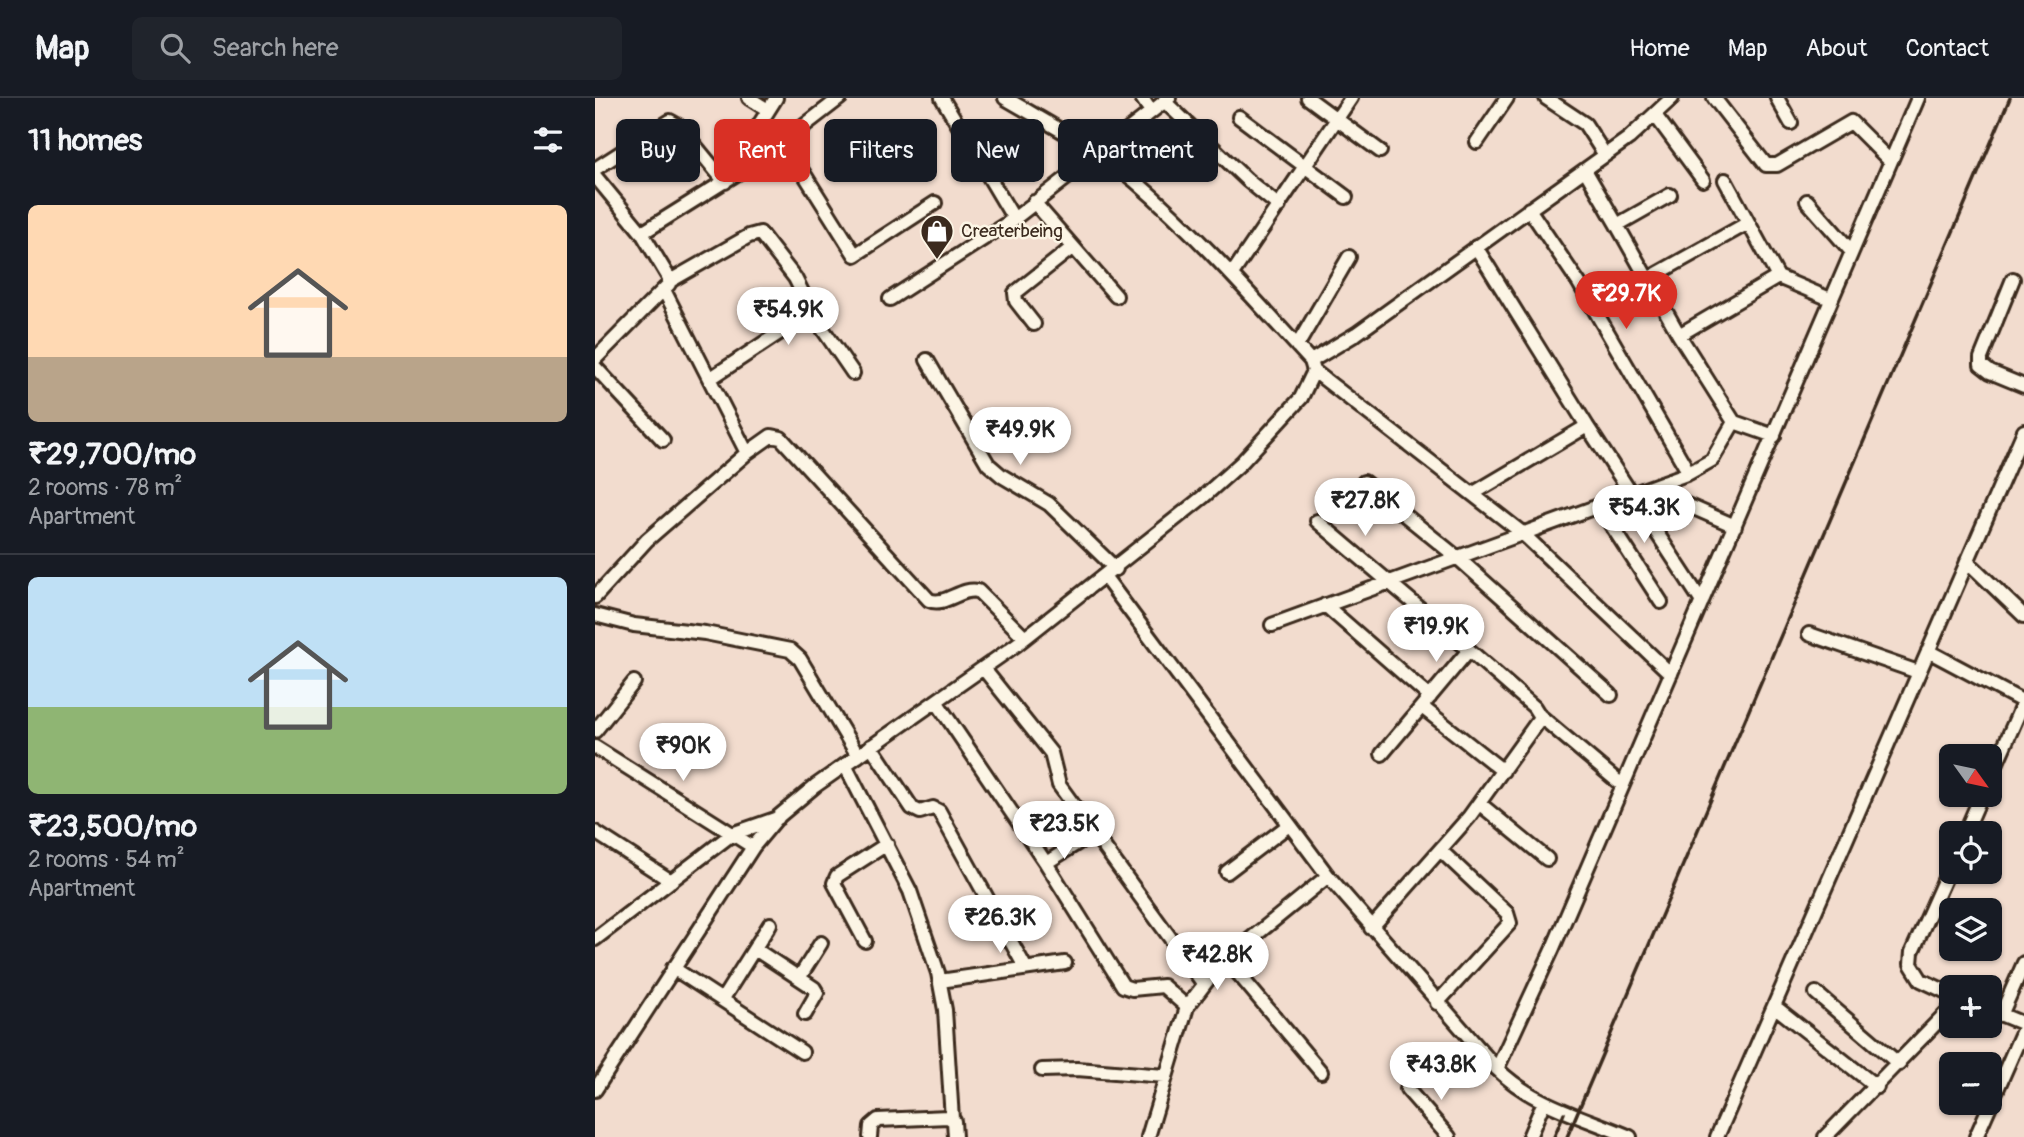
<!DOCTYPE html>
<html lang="en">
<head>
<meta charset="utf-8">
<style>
  :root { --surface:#171b24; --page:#20242c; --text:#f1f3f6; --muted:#9ea1a6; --line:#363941; --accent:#d93025 }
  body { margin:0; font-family:Pangolin,sans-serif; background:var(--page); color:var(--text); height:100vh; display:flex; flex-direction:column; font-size:26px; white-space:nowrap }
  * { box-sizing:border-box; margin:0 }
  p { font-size:23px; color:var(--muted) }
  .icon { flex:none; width:38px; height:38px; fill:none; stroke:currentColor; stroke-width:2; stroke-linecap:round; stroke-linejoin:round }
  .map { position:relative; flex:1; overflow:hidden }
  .details { display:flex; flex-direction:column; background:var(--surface); width:595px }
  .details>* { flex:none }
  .guide { position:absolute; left:21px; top:21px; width:665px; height:63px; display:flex; gap:14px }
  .needle { width:46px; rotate:123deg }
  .tools { position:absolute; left:1344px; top:646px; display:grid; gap:14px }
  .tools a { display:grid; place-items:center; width:63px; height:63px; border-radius:10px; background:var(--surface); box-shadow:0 2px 5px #0004; font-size:35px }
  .price { position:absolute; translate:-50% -60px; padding:0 16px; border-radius:24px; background:#fff; color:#222; font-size:23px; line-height:46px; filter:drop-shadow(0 2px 4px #0008) }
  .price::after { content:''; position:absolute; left:50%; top:42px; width:21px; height:16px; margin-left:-10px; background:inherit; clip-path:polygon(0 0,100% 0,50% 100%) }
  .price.active { background:var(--accent); color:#fff }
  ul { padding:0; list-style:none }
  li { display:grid; align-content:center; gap:14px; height:371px; padding:0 28px }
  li+li { border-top:2px solid var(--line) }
  li span { display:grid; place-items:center; height:217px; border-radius:10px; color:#555 }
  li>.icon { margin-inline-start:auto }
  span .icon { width:126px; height:126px; fill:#fffc; stroke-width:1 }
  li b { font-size:30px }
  h2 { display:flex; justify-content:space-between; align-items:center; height:84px; padding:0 28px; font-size:30px }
  .tag { padding:0 24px; border-radius:10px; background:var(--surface); box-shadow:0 2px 5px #0004; font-size:24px; line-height:63px }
  .tag.active { background:var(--accent); color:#fff }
  header { display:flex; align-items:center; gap:42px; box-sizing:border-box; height:98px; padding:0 35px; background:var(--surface); border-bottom:2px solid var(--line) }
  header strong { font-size:33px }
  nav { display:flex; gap:38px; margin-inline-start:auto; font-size:24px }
  .search { width:490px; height:63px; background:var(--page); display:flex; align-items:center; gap:18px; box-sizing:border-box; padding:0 24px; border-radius:10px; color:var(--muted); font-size:26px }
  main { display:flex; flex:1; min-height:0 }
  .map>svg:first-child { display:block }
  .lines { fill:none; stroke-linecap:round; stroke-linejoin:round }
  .minor-casing { stroke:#3b2a1e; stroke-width:18 }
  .minor { stroke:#fcf5e5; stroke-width:12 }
  .rail { stroke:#3b2a1e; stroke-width:3.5 }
  .labels { text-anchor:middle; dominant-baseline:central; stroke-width:5; stroke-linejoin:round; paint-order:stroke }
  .poi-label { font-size:19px; fill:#3b2a1e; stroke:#fcf5e5; text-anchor:start }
</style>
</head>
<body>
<header>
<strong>Map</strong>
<div class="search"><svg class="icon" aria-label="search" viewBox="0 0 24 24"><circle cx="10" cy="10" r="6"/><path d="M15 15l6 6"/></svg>Search here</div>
<nav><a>Home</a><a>Map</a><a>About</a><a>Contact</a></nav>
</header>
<main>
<section class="details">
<h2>11 homes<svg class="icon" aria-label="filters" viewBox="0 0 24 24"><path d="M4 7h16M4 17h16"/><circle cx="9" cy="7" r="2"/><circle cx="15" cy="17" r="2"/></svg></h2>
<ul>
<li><span style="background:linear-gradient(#ffd9b3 70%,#b9a48a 0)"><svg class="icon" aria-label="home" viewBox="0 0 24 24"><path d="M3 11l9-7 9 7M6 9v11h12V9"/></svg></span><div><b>₹29,700/mo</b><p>2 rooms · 78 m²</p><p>Apartment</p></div></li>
<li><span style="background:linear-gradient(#bfe0f5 60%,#8fb573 0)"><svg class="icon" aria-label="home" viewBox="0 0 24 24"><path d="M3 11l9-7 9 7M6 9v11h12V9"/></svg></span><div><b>₹23,500/mo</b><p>2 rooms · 54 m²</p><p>Apartment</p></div></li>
</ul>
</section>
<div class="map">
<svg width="1429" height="1039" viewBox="0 0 1429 1039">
  <rect width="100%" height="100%" fill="#f2dcce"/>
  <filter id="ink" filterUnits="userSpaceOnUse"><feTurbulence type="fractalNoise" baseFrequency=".0143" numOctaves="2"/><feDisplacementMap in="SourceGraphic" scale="14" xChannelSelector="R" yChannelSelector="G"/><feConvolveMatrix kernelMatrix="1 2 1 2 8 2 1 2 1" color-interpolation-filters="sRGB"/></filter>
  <g filter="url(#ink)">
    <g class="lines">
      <defs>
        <path id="minor" d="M154 0 173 12
          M347 0 419 121
          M547 0 555 12
          M713 0 785 53
          M951 0 990 26 1010 57
          M1119 0 1171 67H1182L1256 24 1295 63
          M1182 0 1196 25
          M569 3 652 82 684 108
          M1060 17 1108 82
          M644 19 751 99
          M189 44 260 157 340 105
          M882 44 912 0
          M170 58 157 38 181 0
          M0 71 75 23 84 28 130 84
          M990 72 1022 127
          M0 78 47 135 170 58 245 0
          M1130 82 1183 179 1235 201
          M1075 97 1022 127 1084 237
          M1212 103 1256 153
          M439 104 521 198
          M934 111 984 185 1094 375
          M881 149 992 328 1107 504
          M637 176 756 0
          M1418 181 1386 260V267L1395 274 1429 288
          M1051 182 1153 125
          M75 183 154 138 165 135 200 180 217 214
          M295 201 419 121 574 0
          M439 226 421 203 420 195 478 149
          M702 248 754 159
          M0 261 74 186V180L47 135
          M332 262 393 366 407 378 454 406 521 471
          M716 263 761 236 1034 40 1077 0
          M0 269 68 342
          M719 273 926 434 1076 576
          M116 280 216 214 258 275
          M1139 324 1084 237 1183 179
          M152 355 176 338 186 340 334 502C350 509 366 489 383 493L430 540
          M769 384 863 460 1016 597
          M1069 384 1085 404 1140 428
          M879 395 992 328
          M1004 408 1066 504
          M722 423 874 552 787 656
          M1372 463 1429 518
          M509 478 733 778 902 971C940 1008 987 1018 1035 1039
          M0 499 52 442 152 355 69 192
          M730 507 835 599
          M0 517 39 527 110 535 195 552 205 561 263 658
          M677 527 1094 375 1117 362 1139 324 1179 338
          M1214 536 1323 574
          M1333 553 1429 604
          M388 570 456 655 464 687 608 885
          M341 603 451 765 528 888 537 891 568 888 592 909
          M827 609 908 673
          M944 617 1027 687
          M0 633 39 584
          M276 648 317 710 325 714 338 710 344 713 430 869
          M0 649 158 749
          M250 667 315 793 343 875 350 912 357 1021
          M1395 680 1429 603
          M885 706 952 761
          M0 734 76 783
          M1370 735 1387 696
          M451 765 497 736
          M1356 767 1317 854 1316 866 1326 882 1356 896
          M632 774 694 727
          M776 830 874 719 943 623 944 617 939 609 874 552
          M0 841 137 736 183 720
          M270 843 239 785 242 778 292 746
          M160 851 219 890 222 895 210 916
          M631 861 726 974
          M78 870 207 954
          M204 880 226 845
          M345 883 470 865
          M1221 895 1304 966
          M127 902 175 826
          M842 905 915 825 912 815 845 752
          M1179 908 1282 989
          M1395 912 1429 926
          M1406 917 1429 865
          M902 971 958 850 1323 0
          M447 972 482 971 570 978
          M812 991 854 1039
          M0 992 158 749 183 719 220 688 421 547 608 399 646 365 706 300 719 273 716 263C659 201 604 138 540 83 501 50 454 26 410 0
          M275 1039 276 1028 283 1022 353 1019 359 1023 360 1039
          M553 1039 592 909 625 866 733 778
          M934 1039 948 1006
          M1122 1039 1429 333
          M1230 1039 1356 910
          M1381 1039 1429 930"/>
      </defs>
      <use href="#minor" class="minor-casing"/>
      <use href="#minor" class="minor"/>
      <path class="rail" d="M959 1039 969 1015
        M972 1039 1415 0"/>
    </g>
  </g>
  <defs>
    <symbol id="shop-pin" viewBox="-11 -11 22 30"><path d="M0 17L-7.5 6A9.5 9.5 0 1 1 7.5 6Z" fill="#3b2a1e" stroke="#fcf5e5"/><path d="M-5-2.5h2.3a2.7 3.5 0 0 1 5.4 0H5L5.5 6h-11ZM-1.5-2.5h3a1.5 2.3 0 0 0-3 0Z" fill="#fff"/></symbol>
  </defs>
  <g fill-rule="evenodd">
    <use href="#shop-pin" x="323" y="114" width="38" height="52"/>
  </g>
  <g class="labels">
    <g class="poi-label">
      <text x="366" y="133">Createrbeing</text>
    </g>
  </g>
</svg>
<div class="tools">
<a><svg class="needle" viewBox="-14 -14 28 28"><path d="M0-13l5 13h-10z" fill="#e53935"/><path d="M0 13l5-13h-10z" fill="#9ea1a6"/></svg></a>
<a><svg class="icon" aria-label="locate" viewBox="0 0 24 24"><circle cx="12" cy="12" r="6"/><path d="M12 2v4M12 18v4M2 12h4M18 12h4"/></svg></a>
<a><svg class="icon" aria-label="layers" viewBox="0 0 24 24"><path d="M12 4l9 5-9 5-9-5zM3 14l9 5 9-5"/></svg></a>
<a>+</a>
<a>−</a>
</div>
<b class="price active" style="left:1031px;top:233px">₹29.7K</b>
<b class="price" style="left:193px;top:249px">₹54.9K</b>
<b class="price" style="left:425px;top:369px">₹49.9K</b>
<b class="price" style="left:770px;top:440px">₹27.8K</b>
<b class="price" style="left:1049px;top:447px">₹54.3K</b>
<b class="price" style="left:841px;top:566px">₹19.9K</b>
<b class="price" style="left:88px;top:685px">₹90K</b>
<b class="price" style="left:469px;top:763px">₹23.5K</b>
<b class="price" style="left:405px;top:857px">₹26.3K</b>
<b class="price" style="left:622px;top:894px">₹42.8K</b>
<b class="price" style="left:846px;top:1004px">₹43.8K</b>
<div class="guide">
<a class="tag">Buy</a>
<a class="tag active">Rent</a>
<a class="tag">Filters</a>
<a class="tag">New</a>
<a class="tag">Apartment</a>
</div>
</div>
</main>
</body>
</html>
